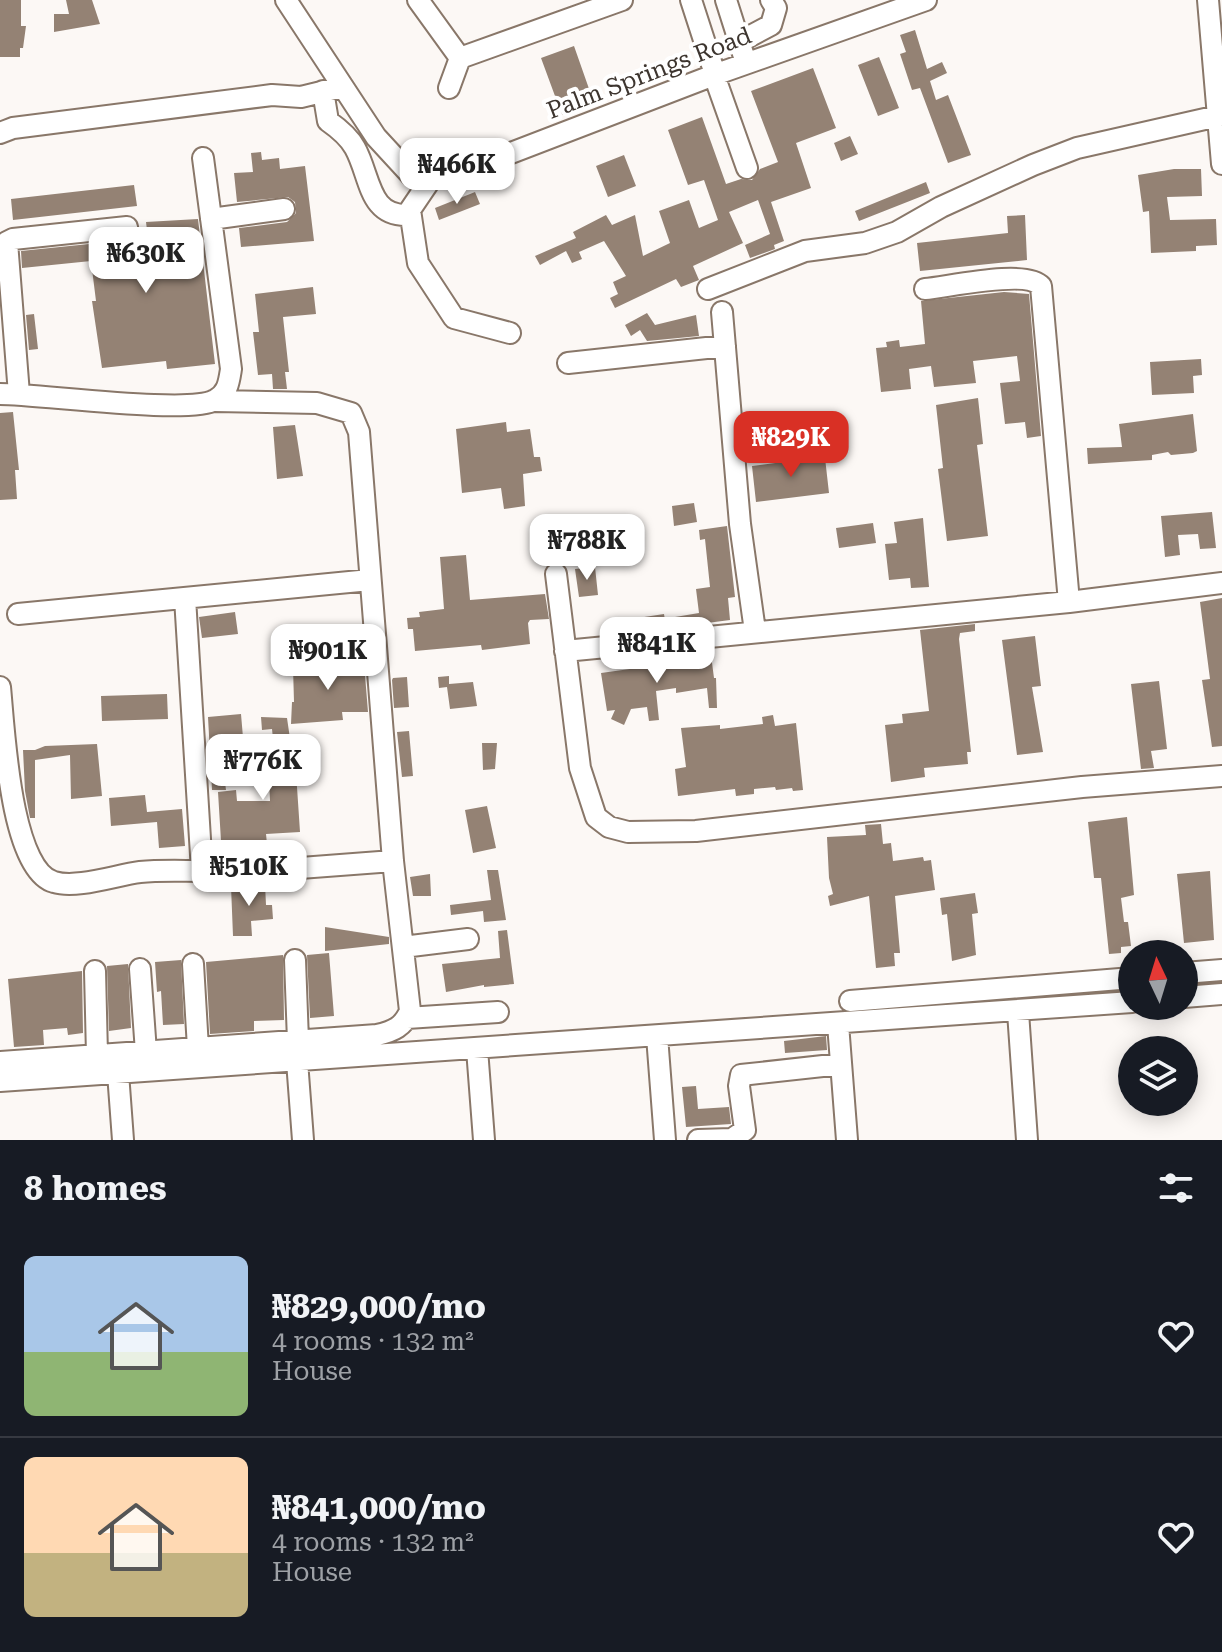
<!DOCTYPE html>
<html lang="en">
<head>
<meta charset="utf-8">
<style>
  :root { --surface:#171b24; --page:#20242c; --text:#f1f3f6; --muted:#9ea1a6; --line:#363941; --accent:#d93025 }
  body { margin:0; font-family:"Roboto Serif",serif; background:var(--page); color:var(--text); height:100vh; display:flex; flex-direction:column; font-size:30px; white-space:nowrap }
  * { box-sizing:border-box; margin:0 }
  p { font-size:26px; color:var(--muted) }
  .icon { flex:none; width:44px; height:44px; fill:none; stroke:currentColor; stroke-width:2; stroke-linecap:round; stroke-linejoin:round }
  .map { position:relative; height:1140px; overflow:hidden }
  .details { display:flex; flex-direction:column; background:var(--surface); flex:1 }
  .details>* { flex:none }
  .needle { width:52px; rotate:356deg }
  .tools { position:absolute; left:1118px; top:940px; display:grid; gap:16px }
  .tools a { display:grid; place-items:center; width:80px; height:80px; border-radius:50%; background:var(--surface); box-shadow:0 4px 20px #0003; font-size:40px }
  .price { position:absolute; translate:-50% -68px; padding:0 18px; border-radius:16px; background:#fff; color:#222; font-size:26px; line-height:52px; filter:drop-shadow(0 2px 4px #0008) }
  .price::after { content:''; position:absolute; left:50%; top:48px; width:24px; height:18px; margin-left:-12px; background:inherit; clip-path:polygon(0 0,100% 0,50% 100%) }
  .price.active { background:var(--accent); color:#fff }
  ul { padding:0; list-style:none }
  li { display:flex; align-items:center; gap:24px; height:200px; padding:0 24px }
  li+li { border-top:2px solid var(--line) }
  li span { display:grid; place-items:center; flex:none; width:224px; height:160px; border-radius:12px; color:#555 }
  li>.icon { margin-inline-start:auto }
  span .icon { width:96px; height:96px; fill:#fffc; stroke-width:1 }
  li b { font-size:34px }
  h2 { display:flex; justify-content:space-between; align-items:center; height:96px; padding:0 24px; font-size:34px }
  .map>svg:first-child { display:block }
  .building { fill:#948274 }
  .lines { fill:none; stroke-linecap:round; stroke-linejoin:round }
  .minor-casing { stroke:#897769; stroke-width:24 }
  .minor { stroke:#fff; stroke-width:20 }
  .labels { text-anchor:middle; dominant-baseline:central; stroke-width:8; stroke-linejoin:round; paint-order:stroke }
  .street-label { font-size:24px; fill:#3d352f; stroke:#fff }
</style>
</head>
<body>
<div class="map">
<svg width="1222" height="1140" viewBox="0 0 1222 1140">
  <rect width="100%" height="100%" fill="#fcf8f5"/>
  <path class="building" d="M0 0H21V26H26L23 48H20V57H0Z
    M66 0H92L100 24 54 32V14H69Z
    M915 30 927 69 942 62 947 73 930 81 936 100 948 95 971 155 948 163 920 88 912 90 900 54 906 52 900 35Z
    M574 46 594 103 562 115 541 58Z
    M879 57 899 108 878 116 858 65Z
    M813 68 836 128 796 143 811 188 771 202 784 241 774 245 775 249 750 258 745 245 770 234 758 200 729 212 743 243 693 266 699 280 681 287 676 279 615 308 610 298 618 294 613 282 626 276 604 241 579 252 582 259 572 263 566 251 540 265 535 256 576 238 573 232 606 215 612 225 635 215 643 256 670 243 659 211 689 200 699 228 718 220 704 180 688 185 668 130 702 117 726 184 741 179 752 180 760 169 778 162 751 91Z
    M850 136 858 154 841 161 834 143Z
    M261 152 262 160 279 158 280 169 305 166 314 241 241 247 239 228 287 222 296 213 295 202 288 197 237 202 234 173 253 172 251 153Z
    M624 155 636 186 608 197 596 166Z
    M1174 169H1201L1202 196 1167 197 1170 220 1216 219 1217 245 1196 246V251L1151 253 1149 211 1143 212 1138 175Z
    M926 182 930 193 859 221 855 211Z
    M134 185 137 206 13 220 11 199Z
    M475 192 480 204 439 220 435 208Z
    M1025 215 1027 260 920 271 917 243 1008 233 1007 216Z
    M198 219 215 364 167 369 166 361 102 368 92 301H96L91 261 22 268 21 251 128 240 135 237 139 231 147 230 146 222Z
    M313 287 316 314 283 317 289 372H285L287 389H273L272 374 258 375 253 332H259L255 294Z
    M1004 292 1029 294 1041 436 1027 438 1025 422 1005 424 1000 383 1020 381 1017 356 973 361 976 383 934 387 931 366 909 369 911 389 881 392 876 348 887 347 886 342 899 340 900 347 925 344 921 301Z
    M647 313 655 325 696 315 699 336 647 341 640 330 631 336 625 325Z
    M34 314 38 349 29 350 26 315Z
    M1201 359 1202 375 1193 376 1194 393 1152 395 1150 362Z
    M978 398 983 444 977 445 988 536 947 541 938 469 943 468 936 405Z
    M13 412 19 470H15L17 499 0 500V413Z
    M1193 414 1197 451 1193 453 1171 455 1168 452 1152 455V460L1088 464 1087 448 1122 447 1119 424Z
    M506 422 507 432 530 429 534 457H540L542 471 523 474 525 506 504 509 501 488 462 493 456 429Z
    M295 425 303 476 277 479 273 427Z
    M824 449 829 493 756 502 752 466 813 458 812 451Z
    M694 503 697 522 674 526 672 506Z
    M1212 512 1216 548 1200 549 1198 534 1178 535 1180 555 1165 557 1161 516Z
    M923 518 929 587 911 588 910 578 889 580 885 544 897 543 894 522Z
    M873 523 876 543 839 548 836 528Z
    M727 526 735 597 728 598 730 620 676 627 675 617 699 613 696 589 710 587 705 539 700 540 699 530Z
    M466 555 470 600 545 594 549 619 530 620 528 623 530 644 482 650 481 645 415 651 413 629H408L407 618 420 617 419 612 444 609 440 557Z
    M595 567 598 595 579 597 575 569Z
    M1222 598V746L1212 747 1202 680 1210 679 1200 602Z
    M235 612 238 634 202 638 199 617Z
    M664 614 666 626 633 631 631 619Z
    M975 624V631L960 633 959 639 971 752H967L968 764 924 768 925 777 891 782 885 725 903 723 902 714 929 711 920 630Z
    M1035 636 1041 686 1032 687 1043 752 1017 755 1002 640Z
    M711 655 714 678H716L717 708H709L707 688 676 693V688L656 691 659 720 649 721 647 707 631 709 624 725 611 719 615 710 607 711 601 673 673 663 672 660Z
    M364 663 368 712H342L343 720 291 724 292 702H294L293 667Z
    M449 676V684L473 682 477 706 450 709 447 687 439 688 438 677Z
    M407 677 409 707 394 708 392 680 393 678Z
    M1159 681 1167 749 1151 751 1154 768 1141 769 1131 684Z
    M167 694 168 719 102 721 101 696Z
    M241 714 245 761 222 760 226 790H212L208 717Z
    M773 715 775 726 796 723 803 790 793 791 792 788 776 790 775 787 754 789V794L736 796 735 789 678 796 675 769 686 767 681 728 720 725V729L763 724 762 717Z
    M261 717 287 718 297 787 300 832 266 834 268 854H253V857H226L215 849 221 841 218 792 236 790 237 801H270L269 780 274 779 263 753 274 749 272 729 262 730Z
    M409 731 413 776 402 777 397 732Z
    M482 743H497L495 769 483 770Z
    M97 744 102 796 71 799 70 755 35 760V818H30L25 791 23 750H35L45 746Z
    M145 795 147 812 182 809 185 846 159 848 157 822 111 826 109 798Z
    M487 806 496 848 473 853 465 810Z
    M1127 817 1134 895 1121 898 1124 922H1128L1131 946 1121 947V953L1109 954 1101 878H1094L1088 822Z
    M881 824 883 844 891 843 893 861 923 857 924 861 931 860 935 890 895 896 900 953H894L895 966 876 968 869 896 830 906 828 896 833 894 829 878 827 837 866 835 865 825Z
    M487 870H498L506 920 484 922 483 911 451 915 450 905 491 900Z
    M1210 871 1214 940 1184 943 1177 874Z
    M430 874 431 896H413L410 877Z
    M265 884 266 905H272L273 919 251 921 252 936H233L231 886Z
    M975 893 978 913 972 914 976 955 952 961 947 914 942 915 940 898Z
    M325 927 389 937V944L325 951Z
    M507 930 514 984 484 987V985L446 992 442 964 500 958 498 931Z
    M329 953 334 1016 310 1018 307 955Z
    M283 955 284 1020 254 1021V1031L210 1034 206 962Z
    M181 960 184 1024 163 1025 161 991 157 992 155 962Z
    M128 964 131 1028 109 1031 107 966Z
    M82 971 83 1033 68 1035 67 1028 43 1030 44 1045 14 1047 8 979Z
    M826 1036 827 1050 785 1053 784 1041Z
    M696 1086 698 1109 729 1107 731 1124 686 1127 682 1087Z"/>
  <g class="lines">
    <defs>
      <path id="minor" d="M286 0 376 137 411 175 431 179 451 176 714 75 926 0
        M418 0 460 58
        M691 0 715 74
        M726 0 746 63
        M1208 0 1222 164
        M739 42 771 25 776 8 771 0
        M714 75 747 168
        M449 88 460 58 622 0
        M323 91 328 121C338 128 349 137 355 148 371 177 368 218 410 215
        M0 133 13 128 272 95 301 97 342 87
        M431 179 410 210 418 263 454 318 510 333
        M211 219 284 209
        M708 289 805 251 865 243 897 232 941 207 1033 165 1077 148 1218 116
        M925 289C948 287 1026 269 1041 286L1069 602
        M722 312 740 524 755 631
        M568 363 725 346
        M0 394C40 394 189 415 215 400 228 393 229 382 231 369L203 158
        M19 394 7 242 13 239 127 227
        M556 574 580 768 596 817 609 827 628 832 696 831 1082 787 1222 776
        M185 598 202 871 221 874 393 861
        M18 614 370 580
        M565 651 1069 602 1222 583
        M0 687C4 726 10 870 54 882 77 889 116 875 140 872 160 870 181 871 202 871
        M403 947 468 939
        M295 960 298 1041
        M193 964 198 1048
        M140 969 146 1052
        M95 971 97 1055
        M1184 973 1222 970
        M1184 997 1222 994
        M850 1001 1132 978
        M1018 1012 1027 1140
        M407 1018 498 1012
        M838 1024 847 1140
        M657 1036 665 1140
        M477 1049 484 1140
        M297 1061 303 1140
        M0 1062 377 1035C394 1031 403 1027 410 1011L393 861 359 432 351 413 317 403 215 401
        M118 1073 123 1140
        M0 1081 1132 1002
        M698 1140 732 1139 745 1130 739 1086 741 1075 841 1064"/>
    </defs>
    <use href="#minor" class="minor-casing"/>
    <use href="#minor" class="minor"/>
  </g>
  <g class="labels">
    <g class="street-label">
      <text transform="translate(649 73) rotate(-21)">Palm Springs Road</text>
    </g>
  </g>
</svg>
<div class="tools">
<a><svg class="needle" viewBox="-14 -14 28 28"><path d="M0-13l5 13h-10z" fill="#e53935"/><path d="M0 13l5-13h-10z" fill="#9ea1a6"/></svg></a>
<a><svg class="icon" aria-label="layers" viewBox="0 0 24 24"><path d="M12 4l9 5-9 5-9-5zM3 14l9 5 9-5"/></svg></a>
</div>
<b class="price" style="left:457px;top:206px">₦466K</b>
<b class="price" style="left:146px;top:295px">₦630K</b>
<b class="price active" style="left:791px;top:479px">₦829K</b>
<b class="price" style="left:587px;top:582px">₦788K</b>
<b class="price" style="left:657px;top:685px">₦841K</b>
<b class="price" style="left:328px;top:692px">₦901K</b>
<b class="price" style="left:263px;top:802px">₦776K</b>
<b class="price" style="left:249px;top:908px">₦510K</b>
</div>
<section class="details">
<h2>8 homes<svg class="icon" aria-label="filters" viewBox="0 0 24 24"><path d="M4 7h16M4 17h16"/><circle cx="9" cy="7" r="2"/><circle cx="15" cy="17" r="2"/></svg></h2>
<ul>
<li><span style="background:linear-gradient(#a9c7e8 60%,#8fb573 0)"><svg class="icon" aria-label="home" viewBox="0 0 24 24"><path d="M3 11l9-7 9 7M6 9v11h12V9"/></svg></span><div><b>₦829,000/mo</b><p>4 rooms · 132 m²</p><p>House</p></div><svg class="icon" aria-label="heart" viewBox="0 0 24 24"><path d="M12 20l-8-8c-3-5 5-10 8-4 3-6 11-1 8 4z"/></svg></li>
<li><span style="background:linear-gradient(#ffd9b3 60%,#c2b280 0)"><svg class="icon" aria-label="home" viewBox="0 0 24 24"><path d="M3 11l9-7 9 7M6 9v11h12V9"/></svg></span><div><b>₦841,000/mo</b><p>4 rooms · 132 m²</p><p>House</p></div><svg class="icon" aria-label="heart" viewBox="0 0 24 24"><path d="M12 20l-8-8c-3-5 5-10 8-4 3-6 11-1 8 4z"/></svg></li>
</ul>
</section>
</body>
</html>
